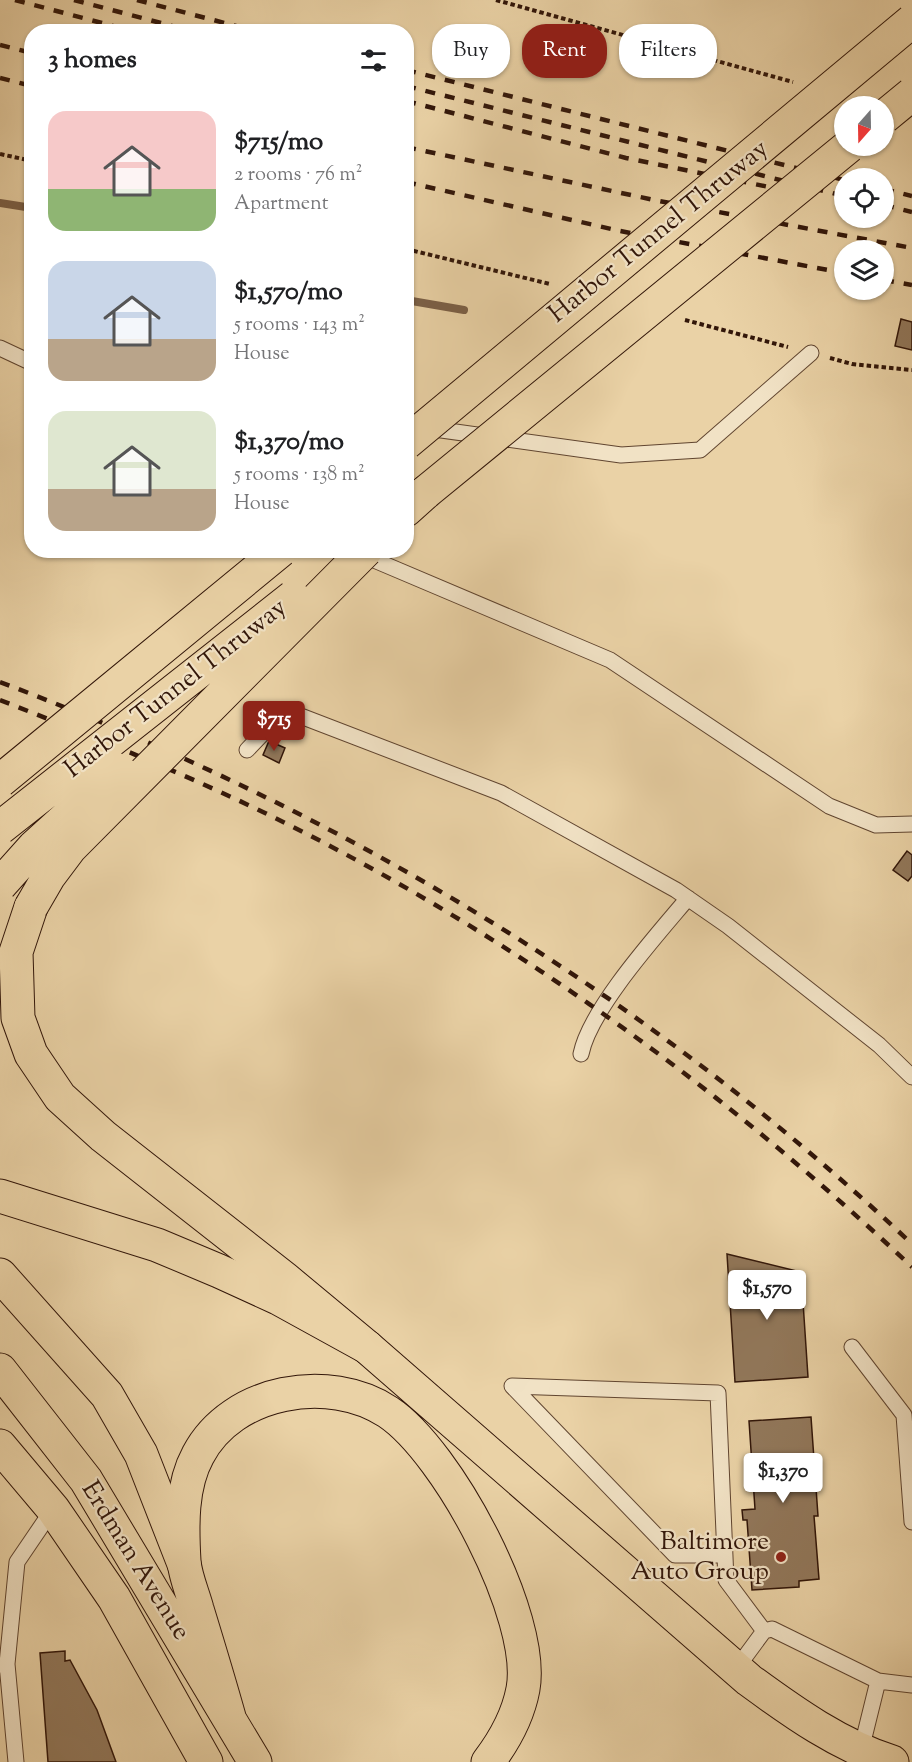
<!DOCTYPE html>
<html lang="en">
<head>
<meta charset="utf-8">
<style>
  :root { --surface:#fff; --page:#f2f2f2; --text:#202124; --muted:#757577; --accent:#8f2418 }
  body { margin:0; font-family:"Sorts Mill Goudy",serif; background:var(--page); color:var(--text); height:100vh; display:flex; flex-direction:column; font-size:22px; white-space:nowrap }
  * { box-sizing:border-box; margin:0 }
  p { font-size:20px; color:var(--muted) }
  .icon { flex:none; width:33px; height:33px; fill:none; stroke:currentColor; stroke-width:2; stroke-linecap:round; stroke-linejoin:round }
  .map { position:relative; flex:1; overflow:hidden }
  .side { position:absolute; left:24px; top:24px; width:390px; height:534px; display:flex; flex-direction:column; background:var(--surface); border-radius:24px; box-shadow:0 2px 4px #0004 }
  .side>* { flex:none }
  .banner { position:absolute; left:432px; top:24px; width:390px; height:54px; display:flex; gap:12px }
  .needle { width:39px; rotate:200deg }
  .controls { position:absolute; left:834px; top:96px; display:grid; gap:12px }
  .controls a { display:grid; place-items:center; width:60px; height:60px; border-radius:50%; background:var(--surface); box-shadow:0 2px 4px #0004; font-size:30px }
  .price { position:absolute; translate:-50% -51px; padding:0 14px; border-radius:6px; background:#fff; color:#222; font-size:20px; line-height:39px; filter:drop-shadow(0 2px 3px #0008) }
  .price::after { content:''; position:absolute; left:50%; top:36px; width:18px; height:14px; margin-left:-9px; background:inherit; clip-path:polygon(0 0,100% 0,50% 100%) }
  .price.current { background:var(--accent); color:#fff }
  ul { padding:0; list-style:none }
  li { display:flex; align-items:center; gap:18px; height:150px; padding:0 24px }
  li span { display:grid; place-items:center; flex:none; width:168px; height:120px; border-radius:18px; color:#555 }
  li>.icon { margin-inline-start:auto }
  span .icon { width:72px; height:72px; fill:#fffc; stroke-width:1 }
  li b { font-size:26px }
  h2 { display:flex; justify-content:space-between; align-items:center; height:72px; padding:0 24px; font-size:26px }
  .chip { padding:0 21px; border-radius:24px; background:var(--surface); box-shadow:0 2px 4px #0004; font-size:21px; line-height:54px }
  .chip.current { background:var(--accent); color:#fff }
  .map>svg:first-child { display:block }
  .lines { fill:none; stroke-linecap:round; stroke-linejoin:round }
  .stream { stroke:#7b6047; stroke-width:8 }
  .building { fill:#92785b; stroke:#321609; stroke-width:1.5 }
  .lane-casing { stroke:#604530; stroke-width:17 }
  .primary-casing { stroke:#321609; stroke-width:35 }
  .highway-casing { stroke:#321609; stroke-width:35 }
  .path { stroke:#321609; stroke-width:4; stroke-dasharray:4.5 3; stroke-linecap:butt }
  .lane { stroke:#f1e2c5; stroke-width:15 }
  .primary { stroke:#ead2a6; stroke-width:33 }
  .highway { stroke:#ead2a6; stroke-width:33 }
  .rail { stroke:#321609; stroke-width:4.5; stroke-dasharray:10 10; stroke-linecap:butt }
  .highway-bridge-casing { stroke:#321609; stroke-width:35; stroke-linecap:butt }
  .highway-bridge { stroke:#ead2a6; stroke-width:33 }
  .poi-dot { fill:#8f2418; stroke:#f1e2c5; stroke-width:2 }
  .labels { text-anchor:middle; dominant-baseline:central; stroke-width:4.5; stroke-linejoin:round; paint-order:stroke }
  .street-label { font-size:26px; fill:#321609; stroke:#f1e2c5 }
  .poi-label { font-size:26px; fill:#321609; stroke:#f1e2c5; text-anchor:end }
</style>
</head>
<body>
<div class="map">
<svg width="912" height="1762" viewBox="0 0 912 1762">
  <rect width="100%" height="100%" fill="#ead2a6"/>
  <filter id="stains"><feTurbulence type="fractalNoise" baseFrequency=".00333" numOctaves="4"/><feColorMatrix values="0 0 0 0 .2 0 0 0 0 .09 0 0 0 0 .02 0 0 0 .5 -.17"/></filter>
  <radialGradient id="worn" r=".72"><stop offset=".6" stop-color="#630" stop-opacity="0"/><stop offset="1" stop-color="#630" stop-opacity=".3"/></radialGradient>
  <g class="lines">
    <path class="stream" d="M0 203 32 208
      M406 300 464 310"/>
  </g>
  <path class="building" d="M901 319 912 322V350L895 346Z
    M269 741 285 748 279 763 263 755Z
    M907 851 912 855V876L908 881 893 870Z
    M727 1254 801 1272 808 1377 735 1382Z
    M811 1417 818 1516H814L819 1579 799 1581V1587L752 1590 747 1520H743L742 1510 755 1509 749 1421Z
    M65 1651V1661L70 1660 97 1710 116 1762H48L40 1653Z"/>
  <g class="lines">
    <defs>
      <path id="lane" d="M0 348 32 363
        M427 428 621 455 700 450 811 353
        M360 554 610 660 829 806 876 825 912 824
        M247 750 285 710 501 793 676 890 728 926 879 1045 912 1077
        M581 1054C590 1009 657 935 688 898
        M852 1347 904 1415 912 1522
        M725 1555H675L512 1386 718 1393 726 1580 764 1631
        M7 1664 16 1762
        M0 1665 7 1664 17 1562 53 1509
        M736 1669 764 1631 772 1629 878 1681
        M861 1750 878 1681 912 1685"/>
      <path id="primary" d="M0 1196 157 1245 219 1271 278 1298 367 1347 749 1680C794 1713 839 1745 892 1762
        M0 1370 86 1480 255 1762
        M0 1446 53 1509 114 1598 206 1762
        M229 1717C219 1681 208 1645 197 1609 193 1594 185 1576 184 1561 182 1526 181 1486 198 1455 232 1390 329 1373 388 1412 448 1452 536 1617 523 1689 518 1716 504 1741 488 1762"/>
      <path id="highway" d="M406 510 426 492
        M31 907 16 952 18 1018 31 1054 60 1097 103 1136 284 1278 367 1347
        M0 1275 107 1395 141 1454 184 1564"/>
    </defs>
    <use href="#lane" class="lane-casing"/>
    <use href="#primary" class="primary-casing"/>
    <use href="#highway" class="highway-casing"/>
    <path class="path" d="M496 0 793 82
      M0 154 32 161
      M406 249 550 284
      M685 320 788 347
      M830 358 852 364 912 370"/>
    <use href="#lane" class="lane"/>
    <use href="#primary" class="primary"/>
    <use href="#highway" class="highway"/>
    <path class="rail" d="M15 0 136 32
      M74 0 195 32
      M137 0 259 32
      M0 45 32 53
      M406 70 844 180
      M0 78 32 86
      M406 86 844 196
      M406 101 626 158 779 189
      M406 147 654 200 912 248
      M406 182 620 231 844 273
      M884 189 912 196
      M884 205 912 212
      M884 280 912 285
      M0 682C341 811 646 994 912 1244
      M0 700C89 735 178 771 265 813 503 929 720 1086 912 1267"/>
    <defs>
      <path id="highway-bridge" d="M884 117 912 94
        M406 443 912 21
        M426 492 849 146
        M0 781 281 550
        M0 828 293 597
        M0 885 34 847 119 770
        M31 907 49 876 70 848 366 550"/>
    </defs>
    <use href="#highway-bridge" class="highway-bridge-casing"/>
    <use href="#highway-bridge" class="highway-bridge"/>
  </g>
  <circle class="poi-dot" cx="781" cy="1557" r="6"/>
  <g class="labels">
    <g class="street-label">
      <text transform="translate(659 232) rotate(-39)">Harbor Tunnel Thruway</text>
      <text transform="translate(176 689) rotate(-38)">Harbor Tunnel Thruway</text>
      <text transform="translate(135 1561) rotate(58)">Erdman Avenue</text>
    </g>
    <g class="poi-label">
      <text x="769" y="1542">Baltimore<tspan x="769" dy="30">Auto Group</tspan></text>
    </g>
  </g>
  <rect width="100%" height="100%" filter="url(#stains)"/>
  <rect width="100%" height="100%" fill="url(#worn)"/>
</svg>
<div class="controls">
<a><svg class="needle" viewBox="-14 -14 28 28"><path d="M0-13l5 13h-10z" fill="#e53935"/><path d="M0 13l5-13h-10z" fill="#757577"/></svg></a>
<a><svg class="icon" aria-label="locate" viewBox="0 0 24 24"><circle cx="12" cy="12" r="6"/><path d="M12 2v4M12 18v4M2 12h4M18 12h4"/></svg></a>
<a><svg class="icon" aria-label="layers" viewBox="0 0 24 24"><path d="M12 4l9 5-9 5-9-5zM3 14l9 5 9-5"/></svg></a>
</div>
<b class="price current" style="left:274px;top:752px">$715</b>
<b class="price" style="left:767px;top:1321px">$1,570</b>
<b class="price" style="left:783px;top:1504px">$1,370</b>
<div class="banner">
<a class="chip">Buy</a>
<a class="chip current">Rent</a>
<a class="chip">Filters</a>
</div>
<section class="side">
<h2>3 homes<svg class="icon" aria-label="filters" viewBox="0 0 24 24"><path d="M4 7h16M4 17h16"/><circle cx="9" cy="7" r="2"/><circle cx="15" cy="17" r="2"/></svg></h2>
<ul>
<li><span style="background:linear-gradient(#f6c9c9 65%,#8fb573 0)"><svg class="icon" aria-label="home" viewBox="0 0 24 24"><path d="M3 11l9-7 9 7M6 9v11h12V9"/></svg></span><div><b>$715/mo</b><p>2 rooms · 76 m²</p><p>Apartment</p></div></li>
<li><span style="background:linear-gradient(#c9d6e8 65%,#b9a48a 0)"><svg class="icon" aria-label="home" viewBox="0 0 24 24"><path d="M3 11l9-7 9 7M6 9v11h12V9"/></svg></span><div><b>$1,570/mo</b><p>5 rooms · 143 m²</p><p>House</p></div></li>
<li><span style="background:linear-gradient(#dfe7d0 65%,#b9a48a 0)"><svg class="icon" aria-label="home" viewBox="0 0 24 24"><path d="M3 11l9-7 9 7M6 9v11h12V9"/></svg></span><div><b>$1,370/mo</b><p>5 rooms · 138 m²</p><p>House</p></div></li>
</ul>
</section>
</div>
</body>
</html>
